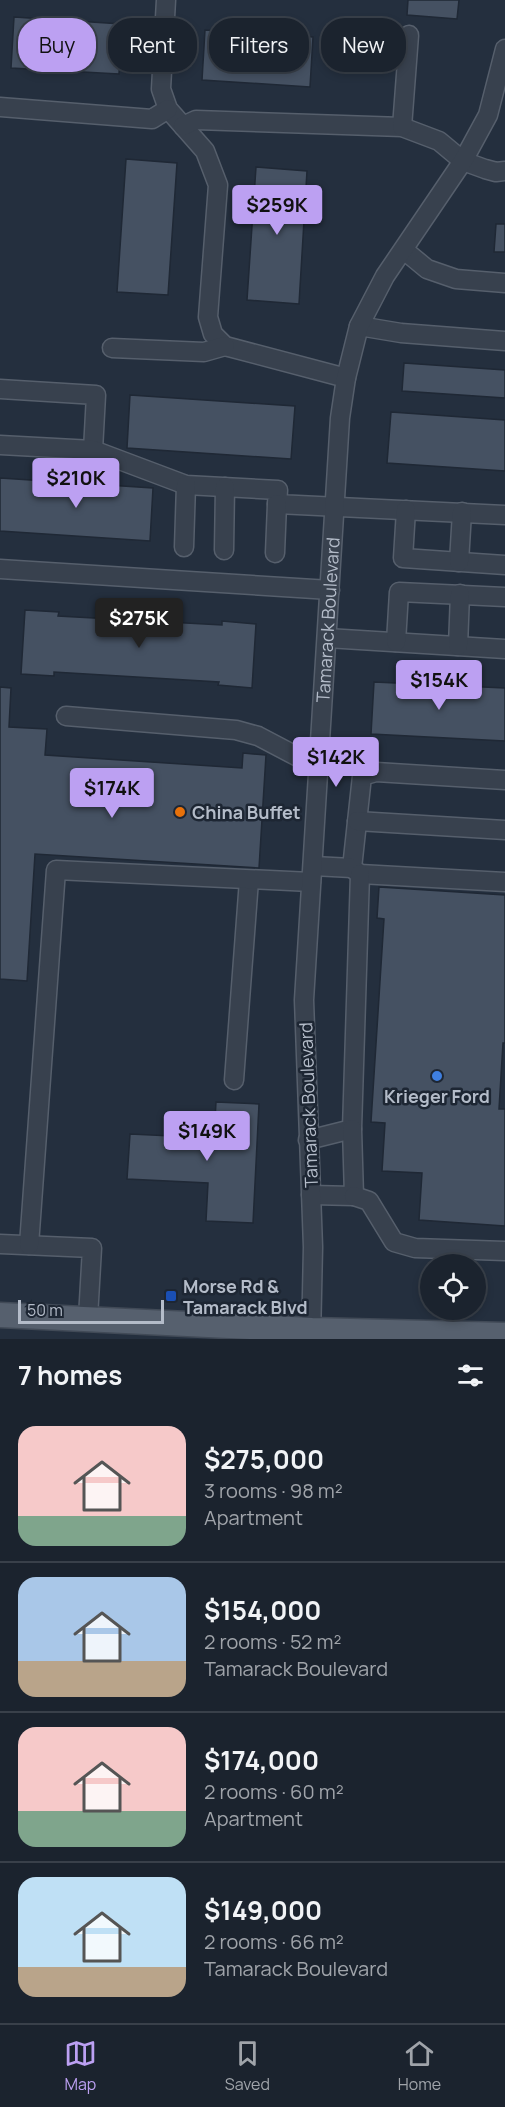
<!DOCTYPE html>
<html lang="en">
<head>
<meta charset="utf-8">
<style>
  :root { --surface:#1b232e; --page:#242b36; --text:#f1f3f6; --muted:#a0a4aa; --line:#39404a; --accent:#bca0f2 }
  body { margin:0; font-family:Manrope,sans-serif; background:var(--page); color:var(--text); height:100vh; display:flex; flex-direction:column; font-size:22px; white-space:nowrap }
  * { box-sizing:border-box; margin:0 }
  p { font-size:20px; color:var(--muted) }
  .icon { flex:none; width:33px; height:33px; fill:none; stroke:currentColor; stroke-width:2; stroke-linecap:round; stroke-linejoin:round }
  .map { position:relative; height:1339px; overflow:hidden }
  .details { display:flex; flex-direction:column; background:var(--surface); flex:1 }
  .details>* { flex:none }
  .hud { position:absolute; left:18px; top:18px; width:470px; height:54px; display:flex; gap:12px }
  .fabs { position:absolute; left:420px; top:1254px; display:grid; gap:12px }
  .fabs a { display:grid; place-items:center; width:66px; height:66px; border-radius:50%; background:var(--surface); box-shadow:0 3px 9px #0003,0 0 0 2px var(--line); font-size:30px }
  .scale { position:absolute; left:18px; bottom:15px; width:146px; box-sizing:border-box; padding-left:6px; border:3px solid #b4bcc9; border-top:0; font-size:16px; line-height:21px; white-space:nowrap; color:#b4bcc9; -webkit-text-stroke:4px #1d2633; paint-order:stroke }
  .price { position:absolute; translate:-50% -51px; padding:0 14px; border-radius:6px; background:var(--accent); color:#111; font-size:20px; line-height:39px; filter:drop-shadow(0 2px 3px #0008) }
  .price::after { content:''; position:absolute; left:50%; top:36px; width:18px; height:14px; margin-left:-9px; background:inherit; clip-path:polygon(0 0,100% 0,50% 100%) }
  .price.selected { background:#222; color:#fff }
  ul { padding:0; list-style:none }
  li { display:flex; align-items:center; gap:18px; height:150px; padding:0 18px }
  li+li { border-top:2px solid var(--line) }
  li span { display:grid; place-items:center; flex:none; width:168px; height:120px; border-radius:18px; color:#555 }
  li>.icon { margin-inline-start:auto }
  span .icon { width:72px; height:72px; fill:#fffc; stroke-width:1 }
  li b { font-size:26px }
  h2 { display:flex; justify-content:space-between; align-items:center; height:72px; padding:0 18px; font-size:26px }
  .pill { padding:0 21px; border-radius:24px; background:var(--surface); box-shadow:0 3px 9px #0003,0 0 0 2px var(--line); font-size:21px; line-height:54px }
  .pill.selected { background:var(--accent); color:#111 }
  .dock { display:flex; justify-content:space-around; align-items:center; height:84px; border-top:2px solid var(--line); background:var(--surface); font-size:16px; color:var(--muted) }
  .dock a { display:grid; justify-items:center; gap:3px }
  .dock .selected { color:var(--accent) }
  .map>svg:first-child { display:block }
  .building { fill:#455162; stroke:#1f2835; stroke-width:1.5 }
  .lines { fill:none; stroke-linecap:round; stroke-linejoin:round }
  .minor-casing { stroke:#565f6c; stroke-width:21 }
  .major-casing { stroke:#414a57; stroke-width:27 }
  .minor { stroke:#38414e; stroke-width:18 }
  .major { stroke:#56606e; stroke-width:24 }
  .food-dot { fill:#e8710a; stroke:#1d2633; stroke-width:2 }
  .shop-dot { fill:#3f7fe0; stroke:#1d2633; stroke-width:2 }
  .transit-dot { fill:#1a4fb4; stroke:#1d2633; stroke-width:2 }
  .labels { text-anchor:middle; dominant-baseline:central; stroke-width:5; stroke-linejoin:round; paint-order:stroke }
  .street-label { font-size:18px; fill:#b4bcc9; stroke:#1d2633 }
  .poi-label { font-size:18px; font-weight:bold; fill:#b4bcc9; stroke:#1d2633; text-anchor:start }
</style>
</head>
<body>
<div class="map">
<svg width="505" height="1339" viewBox="0 0 505 1339">
  <rect width="100%" height="100%" fill="#242f3e"/>
  <path class="building" d="M408 0H459L457 19 407 15Z
    M14 17 122 24 119 74 11 68Z
    M205 30 313 37 310 87 202 80Z
    M126 159 177 163 168 295 117 292Z
    M256 167 307 171 299 304 247 300Z
    M496 224H505V252H494Z
    M404 363 505 370V398L402 391Z
    M130 395 295 406 291 459 127 448Z
    M391 412 505 420V471L387 463Z
    M0 478 153 488 150 541 0 531Z
    M25 610 59 612 58 616 222 625V621L256 624 252 688 218 685 219 682 54 672V676L21 674Z
    M374 682 505 688V741L371 734Z
    M0 687 11 688 9 727 47 729 45 755 242 768 243 753 266 755 259 868 35 854 27 981 0 979Z
    M379 887 505 895V1043H503L499 1109H505V1226L419 1220 422 1173 382 1171 385 1123 371 1122 384 919 377 918Z
    M216 1102 259 1104 253 1223 206 1221 208 1183 127 1179 130 1134 214 1138Z"/>
  <g class="lines">
    <defs>
      <g id="minor">
        <path d="M166 0 161 89 168 109 205 151 218 185 208 317 213 334 225 346 346 378"/>
        <path d="M0 107 152 119 168 109"/>
        <path d="M183 126 196 120 402 127 439 141 463 161 485 169 496 172 505 171"/>
        <path d="M402 127 409 35"/>
        <path d="M404 250 427 269 456 279 505 283"/>
        <path d="M359 326 401 333 505 341"/>
        <path d="M112 348 204 352 225 346"/>
        <path d="M0 389 96 395 93 450"/>
        <path d="M0 445 93 450 186 485 278 490 277 504 505 515"/>
        <path d="M406 510 403 558 505 565"/>
        <path d="M184 547 186 485"/>
        <path d="M224 550 225 487"/>
        <path d="M275 553 277 504"/>
        <path d="M459 562 462 512"/>
        <path d="M0 569 330 590"/>
        <path d="M327 638 505 649"/>
        <path d="M396 642 399 592 505 597"/>
        <path d="M458 646 460 594"/>
        <path d="M66 716 236 730 258 736 298 757 320 759"/>
        <path d="M505 780 376 772 362 776 352 868 360 874 505 882"/>
        <path d="M357 821 505 830"/>
        <path d="M313 866 352 868"/>
        <path d="M234 1080 249 880"/>
        <path d="M308 1140 352 1129 360 874"/>
        <path d="M311 1195 354 1196 352 1129"/>
        <path d="M354 1196 369 1201 394 1242 415 1248 505 1251"/>
        <path d="M0 1244 92 1248 88 1318"/>
        <path d="M29 1245 56 870 311 882"/>
        <path id="s1" d="M311 1339 313 1247 304 1000 340 418 346 378 359 326 385 276 463 161 488 115 505 49"/>
      </g>
      <path id="major" d="M0 1315 312 1330 505 1335"/>
    </defs>
    <use href="#minor" class="minor-casing"/>
    <use href="#major" class="major-casing"/>
    <use href="#minor" class="minor"/>
    <use href="#major" class="major"/>
  </g>
  <circle class="food-dot" cx="180" cy="812" r="6"/>
  <circle class="shop-dot" cx="437" cy="1076" r="6"/>
  <rect class="transit-dot" x="165" y="1290" width="12" height="12" rx="3"/>
  <g class="labels">
    <g class="street-label">
      <text stroke="none"><textPath href="#s1" startOffset="720">Tamarack Boulevard</textPath></text>
      <text transform="translate(308 1105) rotate(-92)">Tamarack Boulevard</text>
    </g>
    <g class="poi-label">
      <text x="192" y="812">China Buffet</text>
      <text x="437" y="1096" text-anchor="middle">Krieger Ford</text>
      <text x="183" y="1286">Morse Rd &amp;<tspan x="183" dy="21">Tamarack Blvd</tspan></text>
    </g>
  </g>
</svg>
<div class="fabs">
<a><svg class="icon" aria-label="locate" viewBox="0 0 24 24"><circle cx="12" cy="12" r="6"/><path d="M12 2v4M12 18v4M2 12h4M18 12h4"/></svg></a>
</div>
<div class="scale">50 m</div>
<b class="price" style="left:277px;top:236px">$259K</b>
<b class="price" style="left:76px;top:509px">$210K</b>
<b class="price selected" style="left:139px;top:649px">$275K</b>
<b class="price" style="left:439px;top:711px">$154K</b>
<b class="price" style="left:336px;top:788px">$142K</b>
<b class="price" style="left:112px;top:819px">$174K</b>
<b class="price" style="left:207px;top:1162px">$149K</b>
<div class="hud">
<a class="pill selected">Buy</a>
<a class="pill">Rent</a>
<a class="pill">Filters</a>
<a class="pill">New</a>
</div>
</div>
<section class="details">
<h2>7 homes<svg class="icon" aria-label="filters" viewBox="0 0 24 24"><path d="M4 7h16M4 17h16"/><circle cx="9" cy="7" r="2"/><circle cx="15" cy="17" r="2"/></svg></h2>
<ul>
<li><span style="background:linear-gradient(#f6c9c9 75%,#7fa58c 0)"><svg class="icon" aria-label="home" viewBox="0 0 24 24"><path d="M3 11l9-7 9 7M6 9v11h12V9"/></svg></span><div><b>$275,000</b><p>3 rooms · 98 m²</p><p>Apartment</p></div></li>
<li><span style="background:linear-gradient(#a9c7e8 70%,#b9a48a 0)"><svg class="icon" aria-label="home" viewBox="0 0 24 24"><path d="M3 11l9-7 9 7M6 9v11h12V9"/></svg></span><div><b>$154,000</b><p>2 rooms · 52 m²</p><p>Tamarack Boulevard</p></div></li>
<li><span style="background:linear-gradient(#f6c9c9 70%,#7fa58c 0)"><svg class="icon" aria-label="home" viewBox="0 0 24 24"><path d="M3 11l9-7 9 7M6 9v11h12V9"/></svg></span><div><b>$174,000</b><p>2 rooms · 60 m²</p><p>Apartment</p></div></li>
<li><span style="background:linear-gradient(#bfe0f5 75%,#b9a48a 0)"><svg class="icon" aria-label="home" viewBox="0 0 24 24"><path d="M3 11l9-7 9 7M6 9v11h12V9"/></svg></span><div><b>$149,000</b><p>2 rooms · 66 m²</p><p>Tamarack Boulevard</p></div></li>
</ul>
</section>
<nav class="dock">
<a class="selected"><svg class="icon" aria-label="map" viewBox="0 0 24 24"><path d="M3 6l6-2 6 2 6-2v14l-6 2-6-2-6 2zM9 4v14M15 6v14"/></svg>Map</a>
<a><svg class="icon" aria-label="saved" viewBox="0 0 24 24"><path d="M7 4h10v16l-5-4-5 4z"/></svg>Saved</a>
<a><svg class="icon" aria-label="home" viewBox="0 0 24 24"><path d="M3 11l9-7 9 7M6 9v11h12V9"/></svg>Home</a>
</nav>
</body>
</html>
